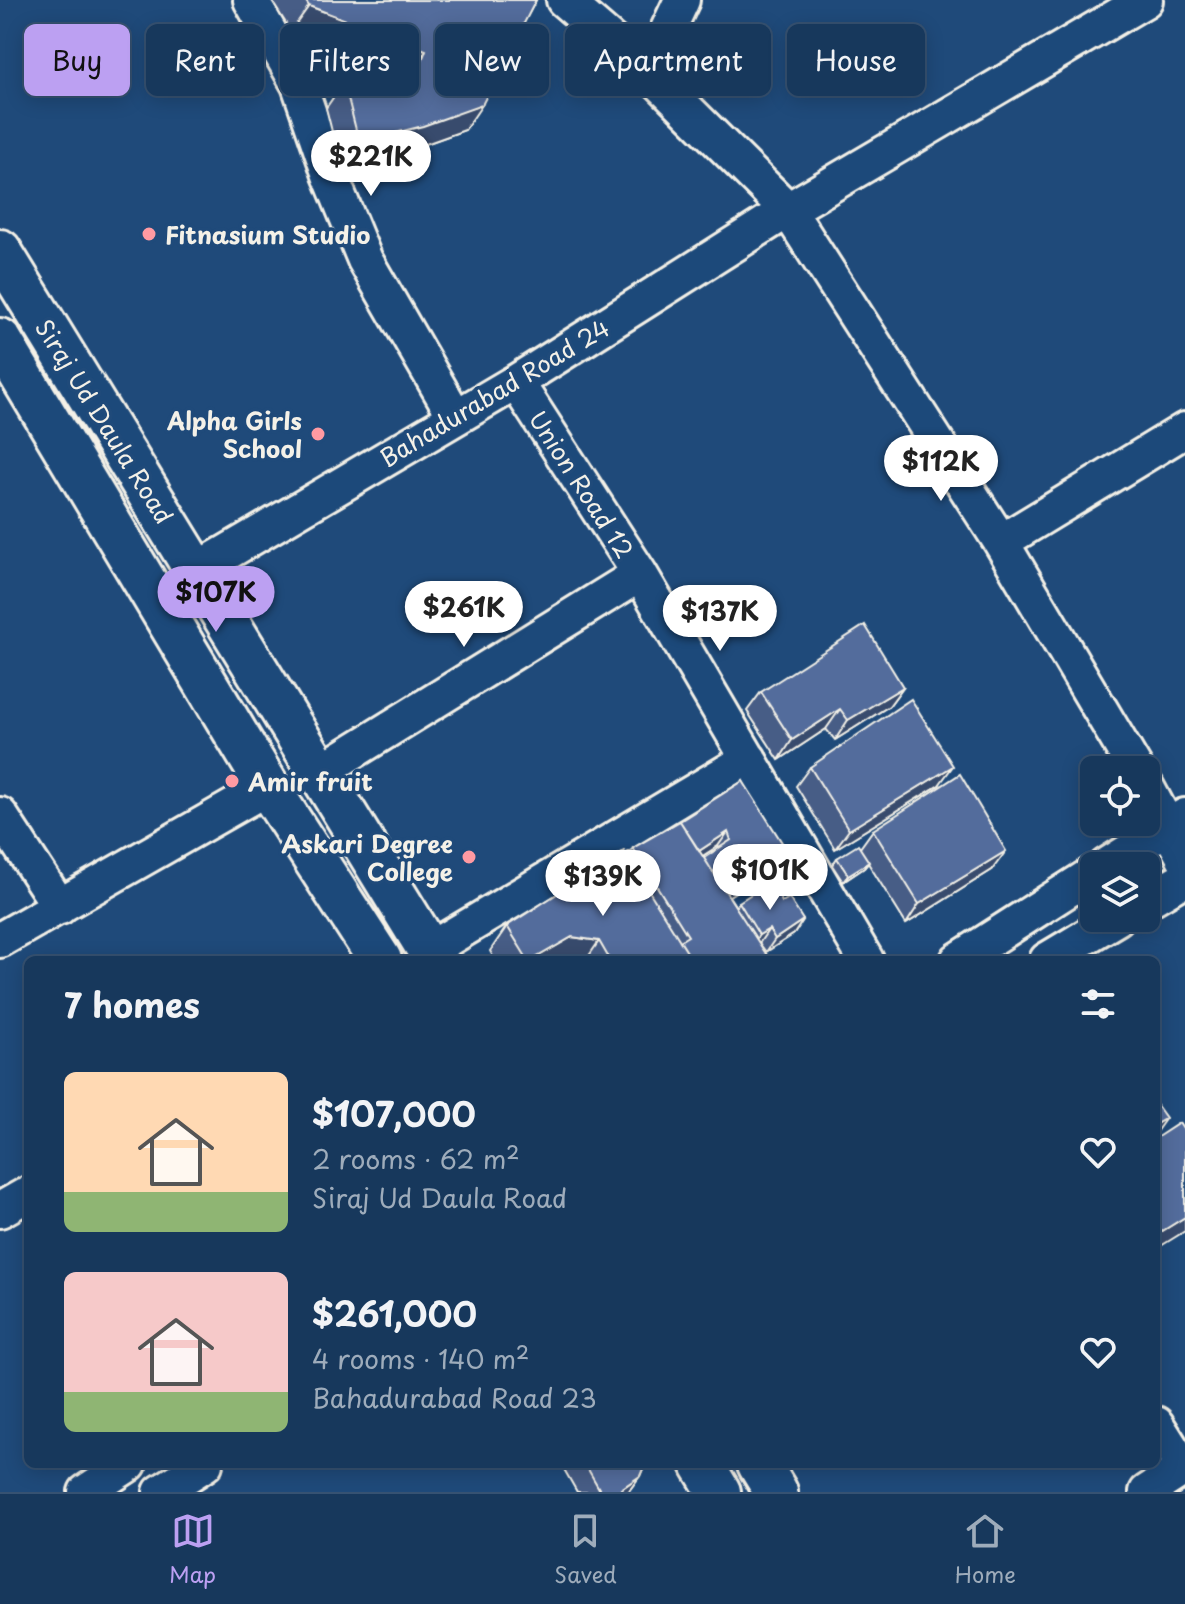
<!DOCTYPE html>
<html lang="en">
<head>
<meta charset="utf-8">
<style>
  :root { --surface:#17385c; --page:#244365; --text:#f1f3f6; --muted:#9eacbb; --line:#365272; --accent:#bca0f2 }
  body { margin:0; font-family:"Playpen Sans",sans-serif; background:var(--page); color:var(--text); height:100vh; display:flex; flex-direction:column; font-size:30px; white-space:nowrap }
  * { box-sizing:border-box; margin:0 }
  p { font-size:26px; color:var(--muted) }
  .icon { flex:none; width:44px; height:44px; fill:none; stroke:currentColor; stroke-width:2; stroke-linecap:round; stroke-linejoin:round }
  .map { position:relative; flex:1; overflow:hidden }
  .side { position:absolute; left:24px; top:956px; width:1136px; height:512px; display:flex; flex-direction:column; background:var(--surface); border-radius:12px; box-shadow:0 4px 20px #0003,0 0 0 2px var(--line) }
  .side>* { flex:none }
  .top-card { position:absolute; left:24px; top:24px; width:1138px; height:72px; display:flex; gap:16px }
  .fabs { position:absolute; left:1080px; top:756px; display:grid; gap:16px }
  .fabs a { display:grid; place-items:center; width:80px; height:80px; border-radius:12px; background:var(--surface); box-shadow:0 4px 20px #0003,0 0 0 2px var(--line); font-size:40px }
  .price { position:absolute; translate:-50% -68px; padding:0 18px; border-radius:28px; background:#fff; color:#222; font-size:26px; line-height:52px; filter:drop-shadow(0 2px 4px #0008) }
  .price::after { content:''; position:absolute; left:50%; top:48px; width:24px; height:18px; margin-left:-12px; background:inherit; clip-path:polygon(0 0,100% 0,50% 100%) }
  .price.active { background:var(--accent); color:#111 }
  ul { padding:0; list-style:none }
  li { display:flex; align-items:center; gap:24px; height:200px; padding:0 40px }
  li span { display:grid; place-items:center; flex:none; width:224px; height:160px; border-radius:12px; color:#555 }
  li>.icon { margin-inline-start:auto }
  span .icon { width:96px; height:96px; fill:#fffc; stroke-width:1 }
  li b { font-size:34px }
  h2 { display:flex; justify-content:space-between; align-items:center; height:96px; padding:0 40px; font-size:34px }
  .pill { padding:0 28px; border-radius:12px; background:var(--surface); box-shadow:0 4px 20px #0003,0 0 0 2px var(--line); font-size:28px; line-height:72px }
  .pill.active { background:var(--accent); color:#111 }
  .menu { display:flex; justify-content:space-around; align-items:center; height:112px; border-top:2px solid var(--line); background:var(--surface); font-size:22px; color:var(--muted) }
  .menu a { display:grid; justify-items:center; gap:4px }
  .menu .active { color:var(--accent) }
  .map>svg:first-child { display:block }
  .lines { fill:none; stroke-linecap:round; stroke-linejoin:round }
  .minor-casing { stroke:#f4f1e8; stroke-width:40 }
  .major-casing { stroke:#f4f1e8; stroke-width:48 }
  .minor { stroke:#1f4a7a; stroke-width:34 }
  .major { stroke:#1f4a7a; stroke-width:42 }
  .wall { fill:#475d86; stroke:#f4f1e8; stroke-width:2; fill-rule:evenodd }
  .shaded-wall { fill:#394c6d; stroke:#f4f1e8; stroke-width:2 }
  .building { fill:#526c9c; stroke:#f4f1e8; stroke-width:2 }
  .poi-dot { fill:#ff9aa2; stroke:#1f4a7a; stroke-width:3 }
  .labels { text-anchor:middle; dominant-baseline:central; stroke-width:7; stroke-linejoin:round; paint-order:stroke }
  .poi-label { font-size:24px; font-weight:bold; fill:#f4f1e8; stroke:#1f4a7a; text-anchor:start }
  .street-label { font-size:24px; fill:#f4f1e8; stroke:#1f4a7a }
</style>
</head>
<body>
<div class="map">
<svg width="1185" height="1492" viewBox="0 0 1185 1492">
  <rect width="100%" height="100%" fill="#1f4a7a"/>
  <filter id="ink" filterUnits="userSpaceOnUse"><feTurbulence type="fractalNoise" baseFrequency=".0125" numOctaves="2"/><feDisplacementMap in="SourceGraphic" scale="16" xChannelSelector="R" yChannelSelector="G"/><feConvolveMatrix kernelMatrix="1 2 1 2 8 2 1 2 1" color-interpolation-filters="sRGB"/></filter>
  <g filter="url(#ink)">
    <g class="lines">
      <defs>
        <path id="minor" d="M251 0 299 85 330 175 365 260 455 416
          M564 0 657 80 788 210 1001 542 1136 770
          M648 72 682 0
          M516 382 640 574 866 960
          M1001 542 1185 430
          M197 570 516 382 788 210 1145 0
          M318 773 640 574
          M1146 786 1185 859
          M0 815 60 907
          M1106 866 1185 816
          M1146 901 1185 878
          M0 940 268 787
          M429 950 749 759
          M958 960 1094 873
          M1047 960 1117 918
          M0 1210 28 1194
          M1156 1424 1185 1470
          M86 1492 129 1464
          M161 1492 205 1464
          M1147 1492 1184 1468"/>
        <path id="major" d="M0 251 435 960
          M0 340 268 787 380 960
          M702 1464 719 1492
          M759 1464 776 1492"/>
      </defs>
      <use href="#minor" class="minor-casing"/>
      <use href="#major" class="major-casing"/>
      <use href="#minor" class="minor"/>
      <use href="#major" class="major"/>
    </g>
    <path class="wall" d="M271 0H536L465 130 406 151 341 167 326 108 344 82 394 70 291 31Z
      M903 687 889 706 835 740 826 729 779 760 747 711 761 692Z
      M810 767 939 785 835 849 796 786Z
      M743 781 779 865 729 896 736 907 739 902H782L803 920 794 934 766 952 759 943 770 960H495L490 951 507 926 627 857 633 848ZM718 846 719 848 704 858 703 856Z
      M873 830 992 870 906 924 868 863 864 868 843 882 832 865 837 858 860 848Z
      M561 1464H645L640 1476 628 1492H577Z"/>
    <path class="shaded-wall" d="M309 6 426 50 408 75 291 31Z
      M482 105 465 130 406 151 341 167 359 142Z
      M903 687 889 706 835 740 848 720Z
      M840 709 826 729 779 760 792 740Z
      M953 766 939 785 835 849 849 830Z
      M728 832 718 846 690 864 699 851Z
      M1006 851 992 870 906 924 919 904Z
      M788 852 779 865 721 901 730 888Z
      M869 862 864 868 843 882 848 875Z
      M803 920 794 934 766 952 775 939Z
      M769 929 760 942 750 948 759 935Z
      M572 937 599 941 586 960H532Z
      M1166 1118 1156 1132V1124Z
      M1185 1217V1231L1156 1249V1235Z
      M640 1476 628 1492H618L621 1489Z"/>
    <path class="building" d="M305 0H536L482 105 423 126 359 142 344 82 421 63 426 50 309 6Z
      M865 625 903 687 848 720 840 709 792 740 761 692Z
      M911 699 953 766 849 830 810 767Z
      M960 774 1006 851 919 904 873 830Z
      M743 781 788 852 730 888 719 868 713 872 704 858 731 840 728 832 699 851 680 821Z
      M680 821 770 960H692L680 941 688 936 633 848Z
      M858 845 869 862 848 875 837 858Z
      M624 851 692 960H610L599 941 572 937 532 960H528L507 926Z
      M770 882 782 902 789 898 803 920 775 939 769 929 759 935 739 902Z
      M1156 1104 1166 1118 1156 1124Z
      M1179 1123 1185 1132V1217L1156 1235V1138Z
      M585 1464H645L640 1476 621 1489 622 1492H601Z"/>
  </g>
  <g class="poi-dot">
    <circle cx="149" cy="234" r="8"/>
    <circle cx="318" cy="434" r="8"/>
    <circle cx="232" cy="781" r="8"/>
    <circle cx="469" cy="857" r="8"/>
  </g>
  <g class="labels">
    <g class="poi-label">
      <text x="165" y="234">Fitnasium Studio</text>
      <text x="302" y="420" text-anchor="end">Alpha Girls<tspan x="302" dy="28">School</tspan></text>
      <text x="248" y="781">Amir fruit</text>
      <text x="453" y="843" text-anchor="end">Askari Degree<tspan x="453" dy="28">College</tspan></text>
    </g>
    <g class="street-label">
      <text transform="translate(494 392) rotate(-31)">Bahadurabad Road 24</text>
      <text transform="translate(105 421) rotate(58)">Siraj Ud Daula Road</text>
      <text transform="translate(582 484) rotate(57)">Union Road 12</text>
    </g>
  </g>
</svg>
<div class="fabs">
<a><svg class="icon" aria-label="locate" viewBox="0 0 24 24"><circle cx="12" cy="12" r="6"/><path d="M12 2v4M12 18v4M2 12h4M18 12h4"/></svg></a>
<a><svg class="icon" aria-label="layers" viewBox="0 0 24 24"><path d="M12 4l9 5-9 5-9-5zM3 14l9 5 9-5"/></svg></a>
</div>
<b class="price" style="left:371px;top:198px">$221K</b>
<b class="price" style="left:941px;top:503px">$112K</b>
<b class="price active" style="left:216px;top:634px">$107K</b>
<b class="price" style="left:464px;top:649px">$261K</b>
<b class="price" style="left:720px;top:653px">$137K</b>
<b class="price" style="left:770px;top:912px">$101K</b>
<b class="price" style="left:603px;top:918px">$139K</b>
<div class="top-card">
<a class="pill active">Buy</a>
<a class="pill">Rent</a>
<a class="pill">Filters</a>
<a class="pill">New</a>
<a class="pill">Apartment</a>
<a class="pill">House</a>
</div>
<section class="side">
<h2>7 homes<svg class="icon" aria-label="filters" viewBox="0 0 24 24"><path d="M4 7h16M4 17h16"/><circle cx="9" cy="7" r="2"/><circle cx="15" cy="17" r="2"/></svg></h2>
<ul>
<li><span style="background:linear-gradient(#ffd9b3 75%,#8fb573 0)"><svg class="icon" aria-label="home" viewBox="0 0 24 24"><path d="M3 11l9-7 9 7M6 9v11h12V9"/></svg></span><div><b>$107,000</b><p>2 rooms · 62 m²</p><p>Siraj Ud Daula Road</p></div><svg class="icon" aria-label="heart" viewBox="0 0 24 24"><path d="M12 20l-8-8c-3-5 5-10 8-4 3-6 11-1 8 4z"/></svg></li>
<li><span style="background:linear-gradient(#f6c9c9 75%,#8fb573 0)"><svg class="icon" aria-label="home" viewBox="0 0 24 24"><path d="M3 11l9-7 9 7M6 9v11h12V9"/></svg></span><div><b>$261,000</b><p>4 rooms · 140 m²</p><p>Bahadurabad Road 23</p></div><svg class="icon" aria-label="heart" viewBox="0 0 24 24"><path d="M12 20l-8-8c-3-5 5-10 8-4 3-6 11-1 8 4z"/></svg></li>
</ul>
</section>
</div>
<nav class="menu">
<a class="active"><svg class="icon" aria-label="map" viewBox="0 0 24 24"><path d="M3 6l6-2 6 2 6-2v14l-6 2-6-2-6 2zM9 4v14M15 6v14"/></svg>Map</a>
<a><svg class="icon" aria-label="saved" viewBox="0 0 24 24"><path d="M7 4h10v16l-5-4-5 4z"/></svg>Saved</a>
<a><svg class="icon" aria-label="home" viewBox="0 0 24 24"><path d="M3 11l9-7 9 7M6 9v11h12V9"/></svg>Home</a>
</nav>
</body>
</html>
